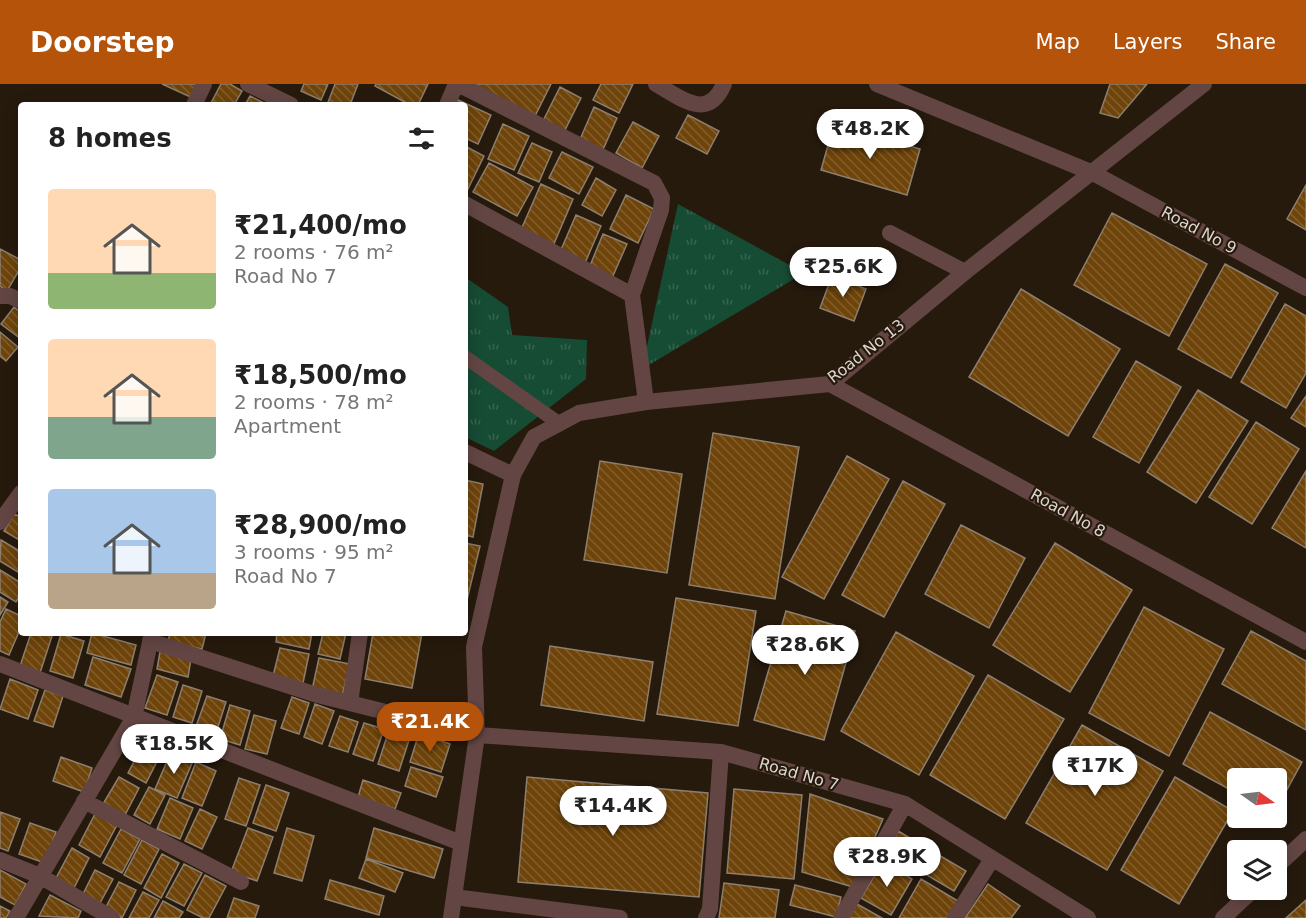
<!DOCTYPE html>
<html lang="en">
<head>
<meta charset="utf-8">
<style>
  :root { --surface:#fff; --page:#f6f6f6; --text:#222; --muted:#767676; --accent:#b45309 }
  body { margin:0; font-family:"DejaVu Sans",sans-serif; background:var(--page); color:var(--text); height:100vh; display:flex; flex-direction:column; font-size:22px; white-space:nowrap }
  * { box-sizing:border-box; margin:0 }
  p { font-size:20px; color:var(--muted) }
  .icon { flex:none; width:33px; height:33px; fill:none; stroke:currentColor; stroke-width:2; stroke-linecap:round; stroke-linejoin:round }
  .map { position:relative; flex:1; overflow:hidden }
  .details { position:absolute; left:18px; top:18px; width:450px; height:534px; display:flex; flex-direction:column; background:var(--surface); border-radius:6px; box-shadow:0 3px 15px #0003 }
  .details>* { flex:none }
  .needle { width:39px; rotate:104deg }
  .fabs { position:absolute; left:1227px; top:684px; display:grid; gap:12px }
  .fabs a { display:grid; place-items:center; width:60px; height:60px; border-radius:6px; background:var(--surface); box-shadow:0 3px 15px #0003; font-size:30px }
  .price { position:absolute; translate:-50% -51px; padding:0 14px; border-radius:21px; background:#fff; color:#222; font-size:20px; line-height:39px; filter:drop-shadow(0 2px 3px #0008) }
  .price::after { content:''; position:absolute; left:50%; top:36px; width:18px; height:14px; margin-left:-9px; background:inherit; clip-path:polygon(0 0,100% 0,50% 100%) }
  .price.selected { background:var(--accent); color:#fff }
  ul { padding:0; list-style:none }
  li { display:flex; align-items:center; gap:18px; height:150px; padding:0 30px }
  li span { display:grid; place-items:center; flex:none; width:168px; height:120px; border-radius:6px; color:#555 }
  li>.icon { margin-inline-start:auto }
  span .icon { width:72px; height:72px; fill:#fffc; stroke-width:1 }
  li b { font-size:26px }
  h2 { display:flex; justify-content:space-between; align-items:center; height:72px; padding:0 30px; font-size:26px }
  header { display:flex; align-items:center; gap:36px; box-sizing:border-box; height:84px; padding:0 30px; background:var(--accent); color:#fff }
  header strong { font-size:28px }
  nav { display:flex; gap:33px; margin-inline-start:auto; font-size:21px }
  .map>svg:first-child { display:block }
  .park { fill:url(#park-tufts) }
  .building { fill:url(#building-back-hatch); stroke:#8d7e6e; stroke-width:1.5 }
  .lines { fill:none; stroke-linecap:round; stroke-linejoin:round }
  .service { stroke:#634644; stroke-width:14 }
  .minor { stroke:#634644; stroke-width:16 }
  .tertiary { stroke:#634644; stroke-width:16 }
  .labels { text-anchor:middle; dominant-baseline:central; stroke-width:4.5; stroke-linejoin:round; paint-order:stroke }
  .street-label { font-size:16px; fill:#ddd5cd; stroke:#261a0d }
</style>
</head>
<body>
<header>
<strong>Doorstep</strong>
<nav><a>Map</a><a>Layers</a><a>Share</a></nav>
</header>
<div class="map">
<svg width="1306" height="834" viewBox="0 0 1306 834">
  <defs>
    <pattern id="park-tufts" width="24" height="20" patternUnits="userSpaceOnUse" patternTransform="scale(1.5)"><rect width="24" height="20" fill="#164b34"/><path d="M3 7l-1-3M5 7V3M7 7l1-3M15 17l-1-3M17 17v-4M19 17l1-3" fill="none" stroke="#376450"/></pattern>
    <pattern id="building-back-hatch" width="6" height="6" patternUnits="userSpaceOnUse" patternTransform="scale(1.5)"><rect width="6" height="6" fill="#6e440a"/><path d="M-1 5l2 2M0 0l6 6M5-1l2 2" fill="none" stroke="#825e2c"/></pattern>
  </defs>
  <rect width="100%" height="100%" fill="#261a0d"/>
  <path class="park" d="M678 120 804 189 642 285Z
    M465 193 508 223 512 251 587 256 586 295 494 367 465 353Z"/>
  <path class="building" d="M162 0H202L195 15Z
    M221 0H230L242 7 234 21H210Z
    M304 0H328L321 16 301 7Z
    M335 0H358L350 21H327Z
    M376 0H428L418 21H410L375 2Z
    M472 0H551L534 34Z
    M601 0H633L619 29 593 16Z
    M1110 0H1147L1118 34 1100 29Z
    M560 3 581 14 563 50 542 39Z
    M250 12 268 21H245Z
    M456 15 491 31 478 60 465 54V21H453Z
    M594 23 617 34 601 70 578 60Z
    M688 31 719 47 707 70 676 54Z
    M633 38 659 52 642 84 616 69Z
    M503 40 529 52 514 86 488 75Z
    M834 40 920 65 907 111 821 86Z
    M532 59 552 68 539 98 518 89Z
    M465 62 484 72 466 109 465 108Z
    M562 68 593 83 579 110 549 94Z
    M489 79 533 103 517 132 473 108Z
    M596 94 616 106 602 132 582 121Z
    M541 100 573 115 553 162 520 148Z
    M1306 101V146L1287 135Z
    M626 111 654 125 638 159 610 145Z
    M1112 129 1207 180 1169 252 1074 201Z
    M576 131 601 142 585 179 560 168Z
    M603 150 627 160 612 194 589 184Z
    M0 165 21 176V183L7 207 0 202Z
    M1225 180 1278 209 1231 294 1178 265Z
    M832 192 866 205 854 237 820 224Z
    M1021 205 1120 265 1068 352 969 293Z
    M1285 220 1306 232V289L1286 324 1241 298Z
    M14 223 21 229V255L1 240Z
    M0 248 18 263 6 277 0 272Z
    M1136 277 1181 303 1139 379 1093 353Z
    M1198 306 1248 337 1196 419 1147 388Z
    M1306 312V343L1291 334Z
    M1256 338 1299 365 1252 440 1209 413Z
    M713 349 799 363 775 515 689 501Z
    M847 372 889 395 824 515 782 493Z
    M600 377 682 390 667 489 584 476Z
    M1306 387V464L1272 444Z
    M465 396 483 400 473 453 465 451Z
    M903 397 945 420 884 533 842 511Z
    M14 430 21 433V457L4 447Z
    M961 441 1025 474 989 544 925 510Z
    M1 456 21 468V490L0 477Z
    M465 459 480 462 467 516H465Z
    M1055 459 1132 506 1070 608 993 561Z
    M0 486 21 499V510L16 518 0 508Z
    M0 513 8 518 0 531Z
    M676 514 756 527 738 642 657 630Z
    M1144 523 1224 565 1169 672 1089 629Z
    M6 525 21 532V543L9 571 0 567V538Z
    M786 527 855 547 824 656 754 636Z
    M1251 547 1306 577V646L1222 600Z
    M896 548 974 592 919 691 841 647Z
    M31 549H53L39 592 19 585Z
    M92 549 136 561 131 581 87 569Z
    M170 549H206L202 565 168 558Z
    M277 549H312L309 565 276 558Z
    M323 549H346L340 575 318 570Z
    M373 549H422L412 604 365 595Z
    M61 550 84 557 73 594 50 587Z
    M550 562 653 578 644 637 541 621Z
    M280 564 309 570 303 599 273 592Z
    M160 568 191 575 188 593 157 585Z
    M93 573 131 585 121 613 85 601Z
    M319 574 350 580 342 612 312 606Z
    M157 591 178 598 167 631 145 624Z
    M988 591 1064 635 1005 735 930 691Z
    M10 595 38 606 28 635 0 625Z
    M183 601 202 607 192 639 173 633Z
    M45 606 63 612 53 643 34 637Z
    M207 612 226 618 215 652 195 645Z
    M292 613 309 619 299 650 281 644Z
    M315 620 334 627 322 660 304 653Z
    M230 621 250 627 240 661 220 655Z
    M1210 628 1302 678 1276 726V694H1238V710L1183 680Z
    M254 631 276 637 267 670 245 665Z
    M340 632 358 638 348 668 329 662Z
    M364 639 384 645 373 677 353 670Z
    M1082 641 1163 687 1107 786 1026 739Z
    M390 643 411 650 399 687 378 680Z
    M419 649 450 660 441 688 410 678Z
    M147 653 165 662 146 699 128 689Z
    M171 668 193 677 177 714 155 705Z
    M61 673 92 684 84 708 53 697Z
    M196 678 216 687 202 722 182 714Z
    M411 683 443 693 436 713 405 702Z
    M119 693 139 704 125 731 103 720Z
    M527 693 708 709 699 813 518 798Z
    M1175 693 1233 727 1179 820 1121 786Z
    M239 694 260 701 246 742 225 735Z
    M363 696 401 709 395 725 358 713Z
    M266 701 289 709 276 747 253 739Z
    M149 703 165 711 150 740 134 731Z
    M734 705 802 711 794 795 727 789Z
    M810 710 883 735 853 803 802 788Z
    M170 714 193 724 180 755 157 745Z
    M200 725 217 733 202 765 185 757Z
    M0 728 20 735 8 767 0 764Z
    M96 728 118 739 100 773 79 761Z
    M30 739 56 748 45 779 19 770Z
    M248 744 273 753 257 797 231 788Z
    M287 744 314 752 302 797 274 789Z
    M374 744 443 765 434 794 366 774Z
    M121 745 140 755 122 789 103 779Z
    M898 747 966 787 954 807 886 767Z
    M142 756 159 765 141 800 124 791Z
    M72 764 89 774 73 806 55 796Z
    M162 770 179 779 161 814 144 804Z
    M366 775 403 789 395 808 359 794Z
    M883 777 912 795 891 831 861 814Z
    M184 780 202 789 184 822 166 813Z
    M0 786 26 800 15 821 0 813Z
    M95 786 113 795 100 819 83 810Z
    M205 791 226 802 209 834H203L187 826Z
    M921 795 958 817 948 834H899Z
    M330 796 384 812 379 831 325 815Z
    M119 798 136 806 122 834 105 825Z
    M724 799 779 806 775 834H719Z
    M988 800 1020 822 1011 834H965Z
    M795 801 841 813 836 833 790 821Z
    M143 808 159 816 149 834H129Z
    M50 811 81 827 78 834 39 832Z
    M234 814 259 822 255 834H227Z
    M1306 816V834H1286Z
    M163 817 183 828 179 834H154Z
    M857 820 882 834H849Z
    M0 822 10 827 6 834H0Z"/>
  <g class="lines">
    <path class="service" d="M465 273 560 340"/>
    <path class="minor" d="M248 0 291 21
      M458 0 654 99 662 114 661 126 632 211
      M656 0C681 14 708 38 724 0
      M877 0 1093 89 1306 204
      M194 21 204 0
      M447 21 456 0
      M465 120 632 211 646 318
      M890 149 965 188
      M0 212H10L21 217
      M830 300 1306 558
      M465 368 513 391
      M0 438 21 409
      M150 557 314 610 477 651 721 668 905 720 1088 834
      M0 580 461 759
      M350 619 360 549
      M84 717 241 798
      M0 776 40 792 112 834
      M1276 783 1306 755
      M454 813 620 834
      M16 834 134 633 152 549
      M706 834 710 825 721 668
      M841 834 905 720
      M955 834 992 775
      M1223 834 1253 806"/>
    <path class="tertiary" d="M451 834 477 651 474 563 513 391 534 353 579 329 646 318 830 300 965 188 1204 0"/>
  </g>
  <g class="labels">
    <g class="street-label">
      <text transform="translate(1199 146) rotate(28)">Road No 9</text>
      <text transform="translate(866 267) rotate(-38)">Road No 13</text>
      <text transform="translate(1068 429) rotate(29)">Road No 8</text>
      <text transform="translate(799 690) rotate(16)">Road No 7</text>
    </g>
  </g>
</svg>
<div class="fabs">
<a><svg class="needle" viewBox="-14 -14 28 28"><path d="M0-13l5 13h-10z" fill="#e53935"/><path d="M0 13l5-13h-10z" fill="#767676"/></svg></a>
<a><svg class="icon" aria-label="layers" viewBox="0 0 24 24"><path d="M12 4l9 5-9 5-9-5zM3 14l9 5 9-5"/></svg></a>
</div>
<b class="price" style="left:870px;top:76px">₹48.2K</b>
<b class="price" style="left:843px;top:214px">₹25.6K</b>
<b class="price" style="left:805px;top:592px">₹28.6K</b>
<b class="price selected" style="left:430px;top:669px">₹21.4K</b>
<b class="price" style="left:174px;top:691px">₹18.5K</b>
<b class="price" style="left:1095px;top:713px">₹17K</b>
<b class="price" style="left:613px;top:753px">₹14.4K</b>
<b class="price" style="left:887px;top:804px">₹28.9K</b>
<section class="details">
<h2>8 homes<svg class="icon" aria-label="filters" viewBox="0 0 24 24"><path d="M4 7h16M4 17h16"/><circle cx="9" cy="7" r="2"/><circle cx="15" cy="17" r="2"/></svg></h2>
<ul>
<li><span style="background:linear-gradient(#ffd9b3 70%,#8fb573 0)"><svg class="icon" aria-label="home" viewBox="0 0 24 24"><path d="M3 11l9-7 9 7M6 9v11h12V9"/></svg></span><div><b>₹21,400/mo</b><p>2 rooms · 76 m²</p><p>Road No 7</p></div></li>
<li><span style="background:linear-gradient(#ffd9b3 65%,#7fa58c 0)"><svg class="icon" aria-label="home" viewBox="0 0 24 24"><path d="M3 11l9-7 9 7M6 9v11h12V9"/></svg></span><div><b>₹18,500/mo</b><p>2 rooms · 78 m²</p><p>Apartment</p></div></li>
<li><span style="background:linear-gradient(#a9c7e8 70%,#b9a48a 0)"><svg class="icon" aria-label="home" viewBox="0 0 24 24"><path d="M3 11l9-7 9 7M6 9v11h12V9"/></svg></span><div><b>₹28,900/mo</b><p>3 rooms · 95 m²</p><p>Road No 7</p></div></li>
</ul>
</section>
</div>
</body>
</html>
